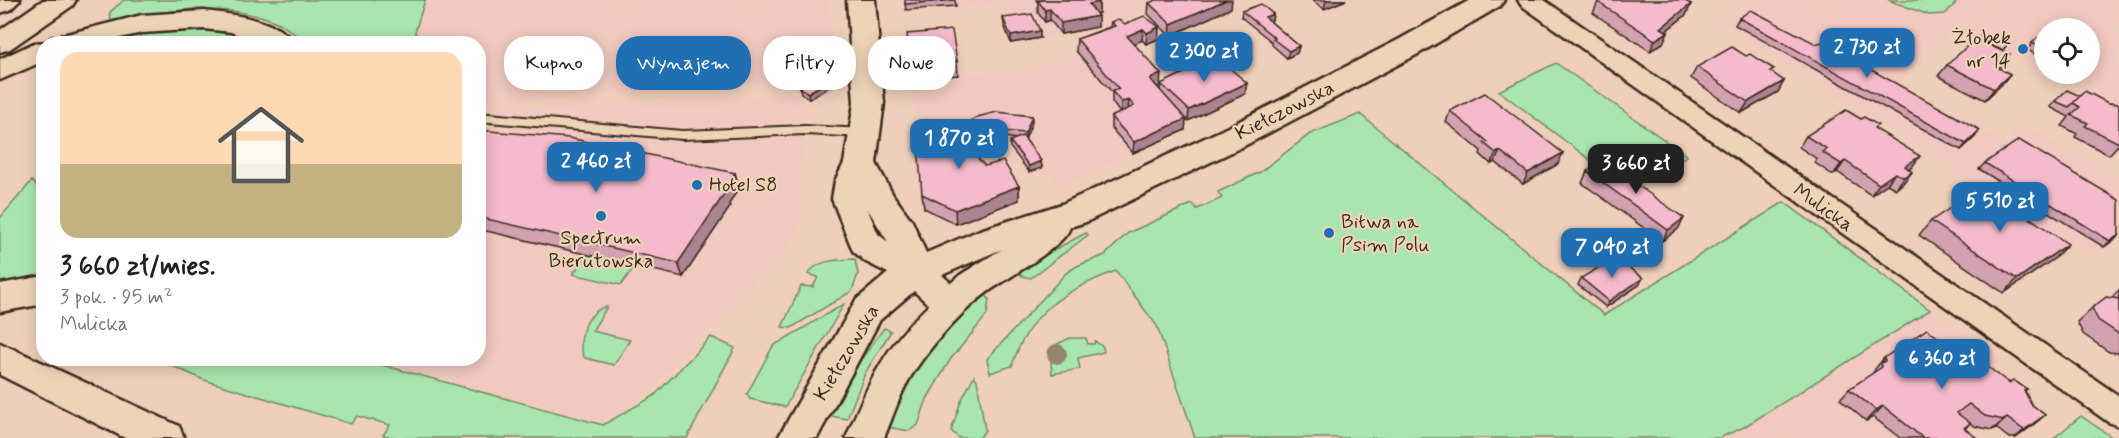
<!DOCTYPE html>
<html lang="pl">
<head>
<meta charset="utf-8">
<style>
  :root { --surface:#fff; --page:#f6f6f6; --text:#202124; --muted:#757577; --line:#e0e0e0; --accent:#1f6fb2 }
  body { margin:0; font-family:Mynerve,sans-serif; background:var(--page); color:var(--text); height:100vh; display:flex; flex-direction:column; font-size:22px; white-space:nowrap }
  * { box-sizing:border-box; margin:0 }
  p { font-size:20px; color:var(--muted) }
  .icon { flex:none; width:33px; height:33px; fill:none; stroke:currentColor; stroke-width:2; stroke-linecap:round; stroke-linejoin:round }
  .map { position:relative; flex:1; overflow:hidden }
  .drawer { position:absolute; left:36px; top:36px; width:450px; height:330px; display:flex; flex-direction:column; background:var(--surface); border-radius:24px; box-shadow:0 3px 15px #0003 }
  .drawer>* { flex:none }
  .guide { position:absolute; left:504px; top:36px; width:570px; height:54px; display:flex; gap:12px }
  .buttons { position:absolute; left:2034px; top:18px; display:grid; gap:12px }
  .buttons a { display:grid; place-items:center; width:66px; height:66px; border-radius:50%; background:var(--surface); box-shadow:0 3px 15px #0003; font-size:30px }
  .price { position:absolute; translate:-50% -51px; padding:0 14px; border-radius:12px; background:var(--accent); color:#fff; font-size:20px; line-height:39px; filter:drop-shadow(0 2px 3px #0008) }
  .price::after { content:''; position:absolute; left:50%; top:36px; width:18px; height:14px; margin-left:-9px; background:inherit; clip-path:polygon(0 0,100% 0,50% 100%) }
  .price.active { background:#222; color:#fff }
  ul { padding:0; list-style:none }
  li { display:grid; align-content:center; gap:12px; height:318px; padding:0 24px }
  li+li { border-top:2px solid var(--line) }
  li span { display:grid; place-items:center; height:186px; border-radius:18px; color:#555 }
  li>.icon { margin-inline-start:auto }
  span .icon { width:108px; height:108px; fill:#fffc; stroke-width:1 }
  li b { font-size:26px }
  .pill { padding:0 21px; border-radius:24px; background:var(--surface); box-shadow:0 3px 15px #0003; font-size:21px; line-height:54px }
  .pill.active { background:var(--accent); color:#fff }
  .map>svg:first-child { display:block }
  .built { fill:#f1c9c0 }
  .green { fill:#a8e6ad; stroke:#728866; stroke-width:1.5 }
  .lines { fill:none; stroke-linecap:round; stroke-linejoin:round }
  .lane-casing { stroke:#3b2a1e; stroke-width:4 }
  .street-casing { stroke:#3b2a1e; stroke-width:5 }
  .secondary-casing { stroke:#3b2a1e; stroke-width:5 }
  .lane { fill:#eed4b6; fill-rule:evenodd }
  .street { fill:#eed4b6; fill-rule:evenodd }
  .secondary { fill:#eed4b6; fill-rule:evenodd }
  .tree { fill:#958470 }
  .wall { fill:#d3a1b0; stroke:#3b2a1e; stroke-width:1.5 }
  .shaded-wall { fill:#ac8390; stroke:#3b2a1e; stroke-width:1.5 }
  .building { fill:#f5bbcd; stroke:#3b2a1e; stroke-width:1.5 }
  .poi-dot { fill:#1f6fb2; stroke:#eed4b6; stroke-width:2 }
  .labels { text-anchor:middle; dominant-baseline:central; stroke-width:4.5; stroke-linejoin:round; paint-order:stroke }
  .poi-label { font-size:20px; fill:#3b2a1e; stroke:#eed4b6; text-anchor:start }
  .street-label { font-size:20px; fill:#3b2a1e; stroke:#eed4b6 }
</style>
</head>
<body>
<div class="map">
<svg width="2119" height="438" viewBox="0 0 2119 438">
  <rect width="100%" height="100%" fill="#efcfbb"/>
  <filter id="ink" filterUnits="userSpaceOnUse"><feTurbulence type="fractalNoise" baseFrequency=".0167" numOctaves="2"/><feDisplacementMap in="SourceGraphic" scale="12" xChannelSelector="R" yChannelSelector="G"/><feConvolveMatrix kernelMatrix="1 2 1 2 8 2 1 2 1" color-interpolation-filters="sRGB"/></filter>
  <g filter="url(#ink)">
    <path class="built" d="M425 0H829L834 75 479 106 478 44 419 43 415 32Z
      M905 0H1155L1123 23 1011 43 996 4 906 10Z
      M1739 0H2119V105L2053 74H2090V28H2044V70L1956 28 1897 83 2006 142 2021 124 2119 181V236L2092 256 1714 20 1742 2Z
      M1106 41 1133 153 1060 188 1025 140 1004 137 975 144 919 149 911 80 958 75 1025 71Z
      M797 93 808 110 799 171 802 224 775 263 642 398 603 421 365 359 478 358 479 107 700 101Z
      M1930 310 2002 360 1897 438H1719L1744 427Z"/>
    <path class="green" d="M124 0H425L415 32 419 44 308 43 279 23 264 17 233 11 193 9 155 13 111 21 110 12Z
      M1888 0H1959L1945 14 1929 15Z
      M190 27 233 32 264 44H114L117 33Z
      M1556 63 1687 156 1629 189 1499 91Z
      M1360 114 1604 315 1784 202 1930 310 1744 427 1719 438H1195L1157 326 1116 271C1065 290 1029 311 1012 366L990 373 987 359 1066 273 1077 266 1105 255 1128 233 1192 204 1197 209 1222 198 1218 192 1260 172 1310 134Z
      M32 181 43 194V277L0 283V218Z
      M1086 233 1088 235 1031 278 1022 276 1016 270Z
      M587 255 635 266 621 285 573 274Z
      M855 259 858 274 852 291 791 328 782 327 801 286 813 287 818 277 808 274C819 259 837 260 855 259Z
      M984 292 989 299 987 315 950 360 927 399 918 425 909 431 887 427 894 407 924 350Z
      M844 304 785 407 750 399 747 394 773 346Z
      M606 307H607L592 331 630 340 614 365 585 358C574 342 587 310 606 307Z
      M884 328 891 331 865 373 847 419 831 416 860 361Z
      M711 337 735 348 687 438H396L383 435 390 425 357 416 351 424 204 380 157 359H360L603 425 654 396Z
      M1070 338H1086L1088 344H1094L1095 341 1103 347 1104 352 1078 358 1080 369 1052 374 1050 351 1057 344Z
      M974 376 977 380 985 430 980 438H959L951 431 961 401Z
      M2081 416 2113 438H2054Z"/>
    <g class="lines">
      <defs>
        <path id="lane" d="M478 113 682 131 805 126 865 129 871 133 865 137 805 134 682 139 478 121Z"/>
        <path id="street" d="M1518 0H1544L2119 396V426L2108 422 1521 5Z"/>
        <path id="secondary" d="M0 0H20L10 10 0 13Z
          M43 0H76L72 6 10 49 0 52V30Z
          M847 0H875L884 103 876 163 893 195 912 221 926 253 980 230 1062 204 1222 130 1398 40 1470 0H1504L1500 6 1418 54 1244 146 1086 222 1070 227C1066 246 1003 280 985 294 958 314 920 357 905 387 897 403 891 421 884 438H846C869 382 884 347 929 305L914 291 880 320 817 438H778L856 300 888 273 866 262 853 251 832 199 835 181 844 163 854 103ZM867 208 888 242 878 234ZM1002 249 960 275 951 283 942 275Z
          M204 11C230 14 279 19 295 44H259L231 32 204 29 142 33 93 44H44V61L0 80V59L34 43 48 42 51 38 142 15Z
          M44 276V304L0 312V284Z
          M0 343 179 426 184 438H125L0 375Z"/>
      </defs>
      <use href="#lane" class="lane-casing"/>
      <use href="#street" class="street-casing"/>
      <use href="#secondary" class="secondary-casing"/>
      <use href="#lane" class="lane"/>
      <use href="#street" class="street"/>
      <use href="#secondary" class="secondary"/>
    </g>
    <circle class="tree" cx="1057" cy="354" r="10"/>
    <path class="wall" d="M955 0 956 6 906 10 905 4Z
      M1036 0H1097L1099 2V13H1097L1098 27 1061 34 1050 20 1045 22 1038 13V3Z
      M1312 0H1346L1324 9Z
      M1598 2 1691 4 1686 15 1666 31 1663 43 1650 51 1593 13Z
      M1149 3 1231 8 1170 36 1148 14Z
      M1242 11 1273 14 1272 20 1270 21 1299 46 1297 53 1287 58 1272 45V42L1241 17Z
      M1003 18 1040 38 1011 43 1004 25Z
      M1739 18 1975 137 1961 150 1735 25Z
      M1111 22 1125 24 1159 27 1158 39 1146 44 1142 40 1133 44 1160 86 1157 87 1160 90 1161 84 1245 94 1188 121 1186 120 1185 130 1133 153 1111 128V117L1120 113 1112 102V92L1076 51 1077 39 1110 27Z
      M2044 42V58L2027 50 2032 43Z
      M2007 45 2002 51 2001 66 1999 68 2010 74 2001 85 1985 100 1938 76 1947 65Z
      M957 61 958 75 911 80 910 66Z
      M1697 67 1772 73 1784 81 1778 92 1741 113 1691 78Z
      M833 78 834 84 809 99 801 93 800 87Z
      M2080 96 2108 103 2119 104V147L2117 146 2109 155 2075 137 2077 134 2062 126 2069 117 2050 107 2055 101Z
      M1450 111 1558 164 1523 184 1495 162 1491 164 1480 154 1481 151 1446 122Z
      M971 121 1032 122 1025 139 1041 161 1042 168 1029 172 1010 147V141L1017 139 1004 137 976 143 978 159 985 166 1019 186V200L956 224 924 208 922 194 965 130 972 129Z
      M1875 129 1912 167 1909 169 1912 172 1903 183 1896 189 1887 184 1871 195 1837 172 1833 175 1815 163 1817 159 1799 147 1806 136Z
      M478 130 735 173 739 187 729 204 730 207 683 277 478 229Z
      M1985 163 2119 236 2104 247 1979 169Z
      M1587 171 1684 218 1678 229 1662 241 1582 183Z
      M1931 221 2055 258 2004 293 1919 235Z
      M1581 278 1639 285 1606 307 1578 285Z
      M2119 290V355L2118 353 2109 352 2083 334 2077 322 2092 308 2111 298Z
      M1960 353 1982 372 2027 389 2025 391 2031 404 2045 415 2033 425 2016 438H2009L1996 428 1992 430 1974 426 1970 423 1965 429 1977 438H1900L1873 417 1866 421 1840 399 1849 389 1872 374 1875 370V369L1884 358Z"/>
    <path class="shaded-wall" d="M1226 0H1232L1231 8 1170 36 1171 24Z
      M1326 0H1346L1324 9Z
      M1099 2V13L1089 15V4Z
      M1691 4 1686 15 1655 39 1661 28Z
      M1050 9V20L1045 22V10Z
      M1273 14 1272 20 1264 24 1265 17Z
      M1098 16V27L1061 34V23Z
      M1159 27 1158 39 1146 44 1147 33Z
      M1143 29 1142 40 1126 48 1127 36Z
      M1040 31V38L1011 43V36Z
      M1668 32 1663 43 1650 51 1655 40Z
      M1299 46 1297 53 1287 58 1289 51Z
      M1161 74 1160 86 1149 90 1150 79Z
      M2010 74 2001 85 1985 100 1994 89Z
      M833 78 834 84 809 99 808 93Z
      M1784 81 1778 92 1741 113 1748 102Z
      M1247 83 1245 94 1188 121 1189 110Z
      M1129 100 1128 111 1121 114V102Z
      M1032 116V122L1025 140V133Z
      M1186 119 1185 130 1133 153 1134 142Z
      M1980 130 1975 137 1961 150 1966 144Z
      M1003 131 1004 137 968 145V138Z
      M1500 151 1495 162 1491 164 1496 153Z
      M1563 153 1558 164 1523 184 1528 173Z
      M1920 156 1912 167 1900 175 1905 166Z
      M1041 161 1042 168 1029 172V166Z
      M1845 161 1837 172 1833 175 1841 164Z
      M1912 172 1903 183 1896 189 1904 177Z
      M735 173 739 187 729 204 730 207 683 277 678 263Z
      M1895 173 1887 184 1871 195 1879 184Z
      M1019 186V200L956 224 955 210Z
      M1684 218 1678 229 1662 241 1668 230Z
      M2119 235V236L2104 247 2110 241Z
      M2068 244 2055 258 2004 293 2017 279Z
      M1643 278 1639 285 1606 307 1609 301Z
      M1883 406 1873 417 1866 421 1876 410Z
      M2045 415 2033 425 2015 438 2024 430Z
      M2007 418 1996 428 1992 430 2004 420Z"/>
    <path class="building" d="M905 0H953L905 4Z
      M1043 0H1097L1099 2 1089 4 1098 16 1061 23 1050 9 1045 10 1038 1Z
      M1156 0H1226L1171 24 1149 3Z
      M1601 0H1683L1691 4 1661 28 1668 32 1655 40 1598 2Z
      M1261 4 1273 14 1265 17 1299 46 1289 51 1273 39 1275 38 1242 11Z
      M1751 10 1816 44 1821 42 1980 130 1966 144 1739 18Z
      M1032 14 1040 31 1011 36 1003 18Z
      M1144 16 1159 27 1147 33 1143 29 1127 36 1161 74 1150 79 1186 119 1134 142 1111 117 1134 106 1129 100 1121 102 1112 91 1119 89 1077 39 1115 26 1111 22 1118 19 1125 24Z
      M952 30 957 61 910 66 907 34Z
      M1982 34 2007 45 2002 51 1977 39Z
      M1976 38 2010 54 1997 67 2010 74 1994 89 1947 65Z
      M2037 38 2044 42V49L2032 43Z
      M1732 47 1746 56 1750 54 1774 69 1770 71 1784 81 1748 102 1697 67Z
      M1217 57 1247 83 1189 110 1161 84Z
      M825 72 833 78 808 93 800 87Z
      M2067 90 2080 96 2069 107 2055 101Z
      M2085 91 2108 103 2119 104V143L2085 126 2088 123 2071 115 2080 107 2073 103Z
      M1485 93 1563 153 1528 173 1500 151 1496 153 1484 143 1488 142 1450 111Z
      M1846 110 1861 119 1864 117 1878 125 1874 128 1920 156 1905 166 1912 172 1904 177 1895 173 1879 184 1845 161 1841 164 1822 152 1827 149 1806 136Z
      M997 112 1032 116 1025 133 1003 131 975 137 974 130 965 131 973 129 971 121 977 117Z
      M478 130 569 138 735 173 723 192 725 193 678 263 478 217Z
      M974 130 978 159 985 166 1003 161 1019 186 955 210 922 194 917 135Z
      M1023 136 1041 161 1029 166 1010 141Z
      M2019 140 2119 200V235L2110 241 1985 163Z
      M1603 161 1684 218 1668 230 1587 171Z
      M1980 188 2005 201 2068 244 2017 279 1931 221Z
      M1615 258 1643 278 1609 301 1581 278Z
      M2106 297 2119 299V334L2098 320 2092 308Z
      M1927 329 1948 345 1953 342 1963 349 1959 353 1972 361 1982 372 1988 367 2009 383 2013 380 2027 389 2024 390 2031 404 2045 415 2024 430 2007 418 2004 420 1985 416 1969 404 1957 413 1970 423 1964 428 1977 438H1923L1883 406 1876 410 1849 389 1882 367 1881 363 1885 361 1884 358Z"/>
  </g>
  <g class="poi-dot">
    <circle cx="2023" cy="49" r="6"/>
    <circle cx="697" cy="185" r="6"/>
    <circle cx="601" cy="216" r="6"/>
    <circle cx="1329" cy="233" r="6"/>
  </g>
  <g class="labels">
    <g class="poi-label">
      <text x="2011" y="38" text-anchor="end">Żłobek<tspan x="2011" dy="23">nr 14</tspan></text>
      <text x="709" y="185">Hotel S8</text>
      <text x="1341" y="222">Bitwa na<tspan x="1341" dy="23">Psim Polu</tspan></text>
      <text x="601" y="238" text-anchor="middle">Spectrum<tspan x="601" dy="23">Bierutowska</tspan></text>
    </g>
    <g class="street-label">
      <text transform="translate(1285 111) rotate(-27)">Kiełczowska</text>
      <text transform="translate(1823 208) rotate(35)">Mulicka</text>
      <text transform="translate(847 353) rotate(-59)">Kiełczowska</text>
    </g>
  </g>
</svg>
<div class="buttons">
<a><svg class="icon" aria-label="locate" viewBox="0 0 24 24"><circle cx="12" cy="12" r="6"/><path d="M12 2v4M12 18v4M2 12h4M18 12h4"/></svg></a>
</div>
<b class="price" style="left:1867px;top:79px">2 730 zł</b>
<b class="price" style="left:1204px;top:83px">2 300 zł</b>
<b class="price" style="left:959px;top:170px">1 870 zł</b>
<b class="price" style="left:596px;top:193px">2 460 zł</b>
<b class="price active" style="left:1636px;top:195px">3 660 zł</b>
<b class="price" style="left:2000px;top:233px">5 510 zł</b>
<b class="price" style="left:1612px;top:279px">7 040 zł</b>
<b class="price" style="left:1942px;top:390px">6 360 zł</b>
<div class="guide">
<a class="pill">Kupno</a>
<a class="pill active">Wynajem</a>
<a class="pill">Filtry</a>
<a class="pill">Nowe</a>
</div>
<section class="drawer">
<ul>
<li><span style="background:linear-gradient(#ffd9b3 60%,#c2b280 0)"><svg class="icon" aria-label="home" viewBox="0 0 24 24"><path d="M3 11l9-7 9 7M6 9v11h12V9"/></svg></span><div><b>3 660 zł/mies.</b><p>3 pok. · 95 m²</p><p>Mulicka</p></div></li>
</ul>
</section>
</div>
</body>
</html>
